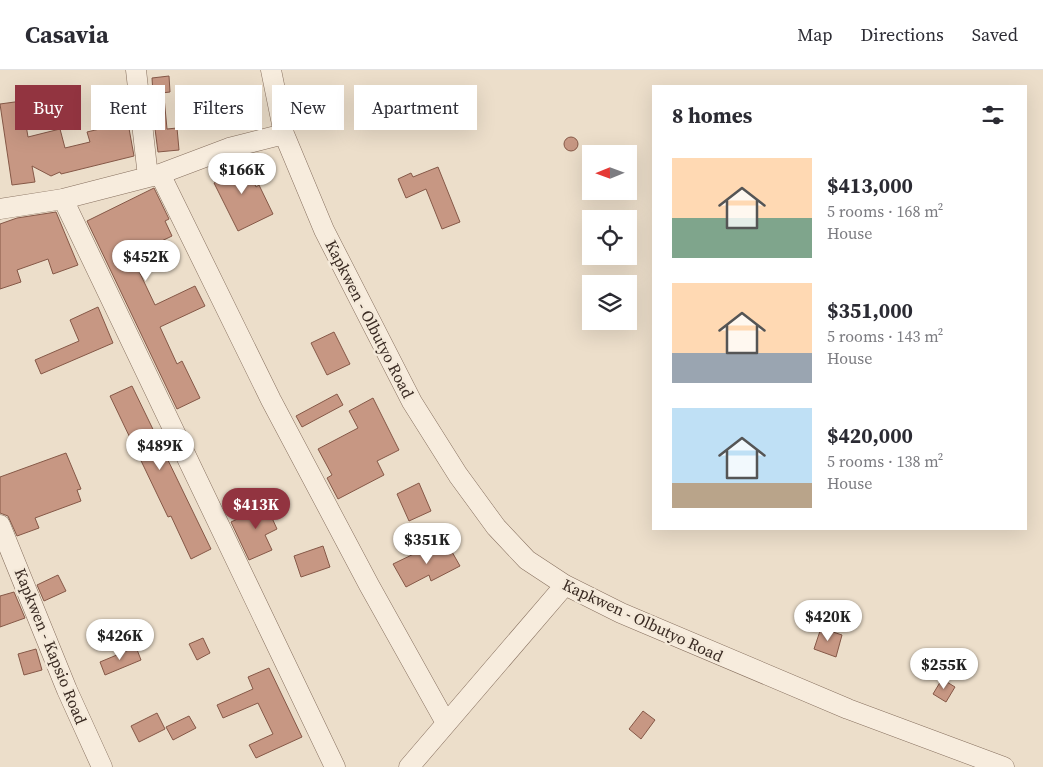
<!DOCTYPE html>
<html lang="en">
<head>
<meta charset="utf-8">
<style>
  :root { --surface:#fff; --page:#f2f2f3; --text:#2b2b33; --muted:#7c7c81; --line:#e1e1e2; --accent:#923440 }
  body { margin:0; font-family:"Source Serif 4",serif; background:var(--page); color:var(--text); height:100vh; display:flex; flex-direction:column; font-size:19px; white-space:nowrap }
  * { box-sizing:border-box; margin:0 }
  p { font-size:16px; color:var(--muted) }
  .icon { flex:none; width:28px; height:28px; fill:none; stroke:currentColor; stroke-width:2; stroke-linecap:round; stroke-linejoin:round }
  .map { position:relative; flex:1; overflow:hidden }
  .sheet { position:absolute; left:652px; top:15px; width:375px; height:445px; display:flex; flex-direction:column; background:var(--surface); border-radius:0px; box-shadow:0 5px 20px #0002 }
  .sheet>* { flex:none }
  .banner { position:absolute; left:15px; top:15px; width:475px; height:45px; display:flex; gap:10px }
  .needle { width:32px; rotate:269deg }
  .controls { position:absolute; left:582px; top:75px; display:grid; gap:10px }
  .controls a { display:grid; place-items:center; width:55px; height:55px; border-radius:0px; background:var(--surface); box-shadow:0 5px 20px #0002; font-size:25px }
  .price { position:absolute; translate:-50% -42px; padding:0 11px; border-radius:18px; background:#fff; color:#222; font-size:16px; line-height:32px; filter:drop-shadow(0 1px 2px #0008) }
  .price::after { content:''; position:absolute; left:50%; top:30px; width:15px; height:11px; margin-left:-8px; background:inherit; clip-path:polygon(0 0,100% 0,50% 100%) }
  .price.on { background:var(--accent); color:#fff }
  ul { padding:0; list-style:none }
  li { display:flex; align-items:center; gap:15px; height:125px; padding:0 20px }
  li span { display:grid; place-items:center; flex:none; width:140px; height:100px; border-radius:0px; color:#555 }
  li>.icon { margin-inline-start:auto }
  span .icon { width:60px; height:60px; fill:#fffc; stroke-width:1 }
  li b { font-size:21px }
  h2 { display:flex; justify-content:space-between; align-items:center; height:60px; padding:0 20px; font-size:21px }
  .pill { padding:0 18px; border-radius:0px; background:var(--surface); box-shadow:0 5px 20px #0002; font-size:18px; line-height:45px }
  .pill.on { background:var(--accent); color:#fff }
  header { display:flex; align-items:center; gap:30px; box-sizing:border-box; height:70px; padding:0 25px; background:var(--surface); border-bottom:1px solid var(--line) }
  header strong { font-size:24px }
  nav { display:flex; gap:28px; margin-inline-start:auto; font-size:18px }
  .map>svg:first-child { display:block }
  .building { fill:#c79783; stroke:#855847 }
  .lines { fill:none; stroke-linecap:round; stroke-linejoin:round }
  .minor-casing { stroke:#87705f; stroke-width:21 }
  .minor { stroke:#f7ecdd; stroke-width:20 }
  .labels { text-anchor:middle; dominant-baseline:central; stroke-width:5; stroke-linejoin:round; paint-order:stroke }
  .street-label { font-size:16px; fill:#392a22; stroke:#f4e9d9 }
</style>
</head>
<body>
<header>
<strong>Casavia</strong>
<nav><a>Map</a><a>Directions</a><a>Saved</a></nav>
</header>
<div class="map">
<svg width="1043" height="697" viewBox="0 0 1043 697">
  <rect width="100%" height="100%" fill="#ecdeca"/>
  <path class="building" d="M169 6 170 22 153 24 152 8Z
    M319 21 327 44 306 51 299 28Z
    M164 27 167 59 177 58 179 80 158 82 151 28Z
    M22 31 28 67 60 59 65 78 90 72 87 62 108 57 107 52 129 46 130 56 128 53 134 86 61 104 60 102 51 106 32 96 35 112 12 115 0 34Z
    M564 74a7 7 0 1 1 14 0a7 7 0 1 1-14 0Z
    M243 87 256 117 259 115 273 144 238 161 214 113 225 108 221 96Z
    M438 97 460 152 442 159 426 119 406 128 398 109 411 103 413 107Z
    M154 118 169 149 165 151 172 166 147 178 152 188 136 195 155 235 195 216 205 236 160 257 177 294 182 291 200 328 177 339 87 151Z
    M56 142 78 195 53 204 48 189 17 200 21 212 0 219V154L17 148Z
    M98 237 113 273 41 304 35 290 79 271 70 250Z
    M334 262 350 294 327 305 311 273Z
    M132 316 211 479 191 489 171 446 168 447 110 326Z
    M337 324 343 335 302 357 296 346Z
    M373 328 399 380 377 391 384 405 338 429 327 408 332 405 318 379 358 358 349 341Z
    M66 383 81 419 77 420 81 431 35 448 39 458 17 466 8 446 0 443V407Z
    M419 413 431 441 409 451 397 424Z
    M274 432 280 445 272 448 277 459 265 465 272 480 249 490 231 452Z
    M447 473 460 496 431 511 429 505 406 517 393 494 422 480 424 485Z
    M323 476 330 497 301 507 294 486Z
    M58 505 66 521 44 531 37 515Z
    M14 522 25 548 0 557V526Z
    M821 558 842 565 836 587 814 579Z
    M203 568 210 583 197 590 189 574Z
    M136 577 141 590 105 605 100 592Z
    M36 579 42 600 24 605 18 584Z
    M269 598 302 667 256 688 249 675 273 664 258 633 223 648 217 635 253 619 248 607Z
    M942 609 955 617 946 632 933 624Z
    M643 641 655 650 641 669 629 659Z
    M157 643 165 659 139 672 131 656Z
    M189 646 196 658 173 670 166 657Z"/>
  <g class="lines">
    <defs>
      <path id="minor" d="M136 0 148 107
        M271 0 284 64 324 160 412 332 458 405 496 457 527 490 565 515 621 543 848 639 1004 697
        M160 104 271 330 369 515 446 653
        M63 129 335 697
        M0 139 63 129 160 104 229 78 284 64
        M0 455 67 620 102 697
        M409 697 565 515"/>
    </defs>
    <use href="#minor" class="minor-casing"/>
    <use href="#minor" class="minor"/>
  </g>
  <g class="labels">
    <g class="street-label">
      <text transform="translate(370 249) rotate(63)">Kapkwen - Olbutyo Road</text>
      <text transform="translate(643 550) rotate(25)">Kapkwen - Olbutyo Road</text>
      <text transform="translate(51 576) rotate(68)">Kapkwen - Kapsio Road</text>
    </g>
  </g>
</svg>
<div class="controls">
<a><svg class="needle" viewBox="-14 -14 28 28"><path d="M0-13l5 13h-10z" fill="#e53935"/><path d="M0 13l5-13h-10z" fill="#7c7c81"/></svg></a>
<a><svg class="icon" aria-label="locate" viewBox="0 0 24 24"><circle cx="12" cy="12" r="6"/><path d="M12 2v4M12 18v4M2 12h4M18 12h4"/></svg></a>
<a><svg class="icon" aria-label="layers" viewBox="0 0 24 24"><path d="M12 4l9 5-9 5-9-5zM3 14l9 5 9-5"/></svg></a>
</div>
<b class="price" style="left:242px;top:125px">$166K</b>
<b class="price" style="left:146px;top:212px">$452K</b>
<b class="price" style="left:160px;top:401px">$489K</b>
<b class="price on" style="left:256px;top:460px">$413K</b>
<b class="price" style="left:427px;top:495px">$351K</b>
<b class="price" style="left:828px;top:572px">$420K</b>
<b class="price" style="left:120px;top:591px">$426K</b>
<b class="price" style="left:944px;top:620px">$255K</b>
<div class="banner">
<a class="pill on">Buy</a>
<a class="pill">Rent</a>
<a class="pill">Filters</a>
<a class="pill">New</a>
<a class="pill">Apartment</a>
</div>
<section class="sheet">
<h2>8 homes<svg class="icon" aria-label="filters" viewBox="0 0 24 24"><path d="M4 7h16M4 17h16"/><circle cx="9" cy="7" r="2"/><circle cx="15" cy="17" r="2"/></svg></h2>
<ul>
<li><span style="background:linear-gradient(#ffd9b3 60%,#7fa58c 0)"><svg class="icon" aria-label="home" viewBox="0 0 24 24"><path d="M3 11l9-7 9 7M6 9v11h12V9"/></svg></span><div><b>$413,000</b><p>5 rooms · 168 m²</p><p>House</p></div></li>
<li><span style="background:linear-gradient(#ffd9b3 70%,#9aa5b1 0)"><svg class="icon" aria-label="home" viewBox="0 0 24 24"><path d="M3 11l9-7 9 7M6 9v11h12V9"/></svg></span><div><b>$351,000</b><p>5 rooms · 143 m²</p><p>House</p></div></li>
<li><span style="background:linear-gradient(#bfe0f5 75%,#b9a48a 0)"><svg class="icon" aria-label="home" viewBox="0 0 24 24"><path d="M3 11l9-7 9 7M6 9v11h12V9"/></svg></span><div><b>$420,000</b><p>5 rooms · 138 m²</p><p>House</p></div></li>
</ul>
</section>
</div>
</body>
</html>
